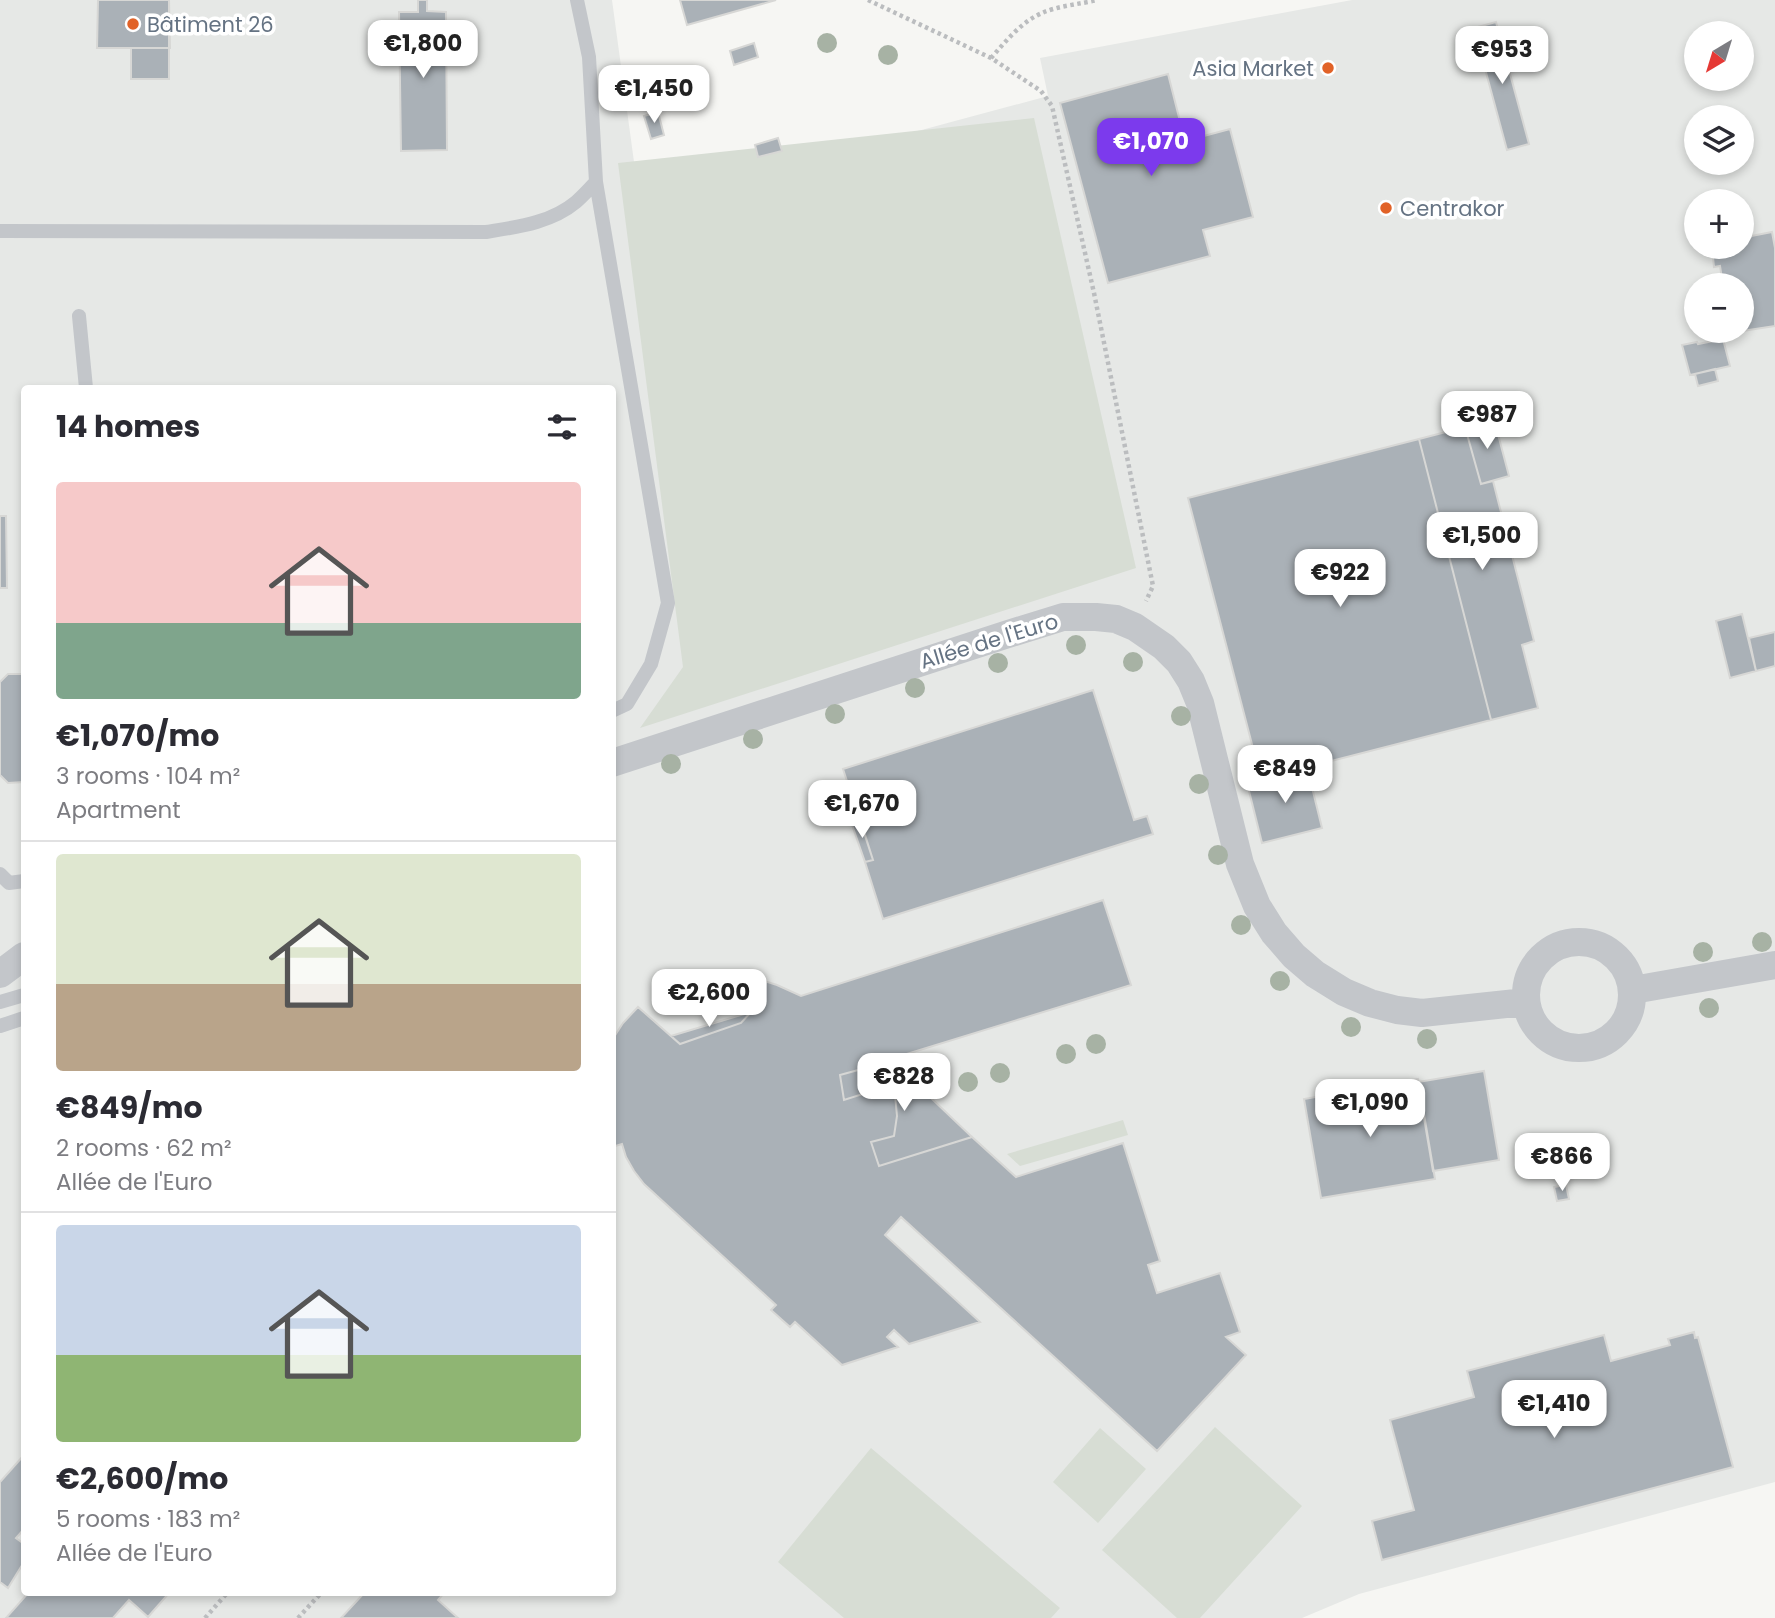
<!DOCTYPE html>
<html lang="en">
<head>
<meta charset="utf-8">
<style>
  :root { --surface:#fff; --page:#f2f2f3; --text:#2b2b33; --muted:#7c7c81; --line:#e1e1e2; --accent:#7c3aed }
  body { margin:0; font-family:Poppins,sans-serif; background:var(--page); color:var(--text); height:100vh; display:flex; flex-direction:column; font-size:26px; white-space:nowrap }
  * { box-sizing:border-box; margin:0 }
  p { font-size:23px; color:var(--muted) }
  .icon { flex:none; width:38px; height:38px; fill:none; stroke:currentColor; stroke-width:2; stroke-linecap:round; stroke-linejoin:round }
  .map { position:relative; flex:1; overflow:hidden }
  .panel { position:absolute; left:21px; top:385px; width:595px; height:1211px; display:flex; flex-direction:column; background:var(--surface); border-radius:7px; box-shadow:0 4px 10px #0003 }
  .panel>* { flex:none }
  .needle { width:46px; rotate:218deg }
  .buttons { position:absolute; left:1684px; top:21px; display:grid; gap:14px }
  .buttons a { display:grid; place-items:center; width:70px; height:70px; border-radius:50%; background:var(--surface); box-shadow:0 4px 10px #0003; font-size:35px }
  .price { position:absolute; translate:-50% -60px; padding:0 16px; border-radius:14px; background:#fff; color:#222; font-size:23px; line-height:46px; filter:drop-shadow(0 2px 4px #0008) }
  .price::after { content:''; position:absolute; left:50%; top:42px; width:21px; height:16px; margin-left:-10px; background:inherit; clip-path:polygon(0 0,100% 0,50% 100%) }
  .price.current { background:var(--accent); color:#fff }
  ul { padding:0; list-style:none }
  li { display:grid; align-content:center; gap:14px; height:371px; padding:0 35px }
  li+li { border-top:2px solid var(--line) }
  li span { display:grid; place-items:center; height:217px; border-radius:7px; color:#555 }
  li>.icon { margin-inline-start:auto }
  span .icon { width:126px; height:126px; fill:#fffc; stroke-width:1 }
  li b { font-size:30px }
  h2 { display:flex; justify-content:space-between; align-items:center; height:84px; padding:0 35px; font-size:30px }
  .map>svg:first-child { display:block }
  .built { fill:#e6e8e6; fill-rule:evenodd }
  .green { fill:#d7ddd4 }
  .building { fill:#aab1b7; stroke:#d7d7d5; stroke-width:2 }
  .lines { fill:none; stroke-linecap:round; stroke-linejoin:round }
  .path { stroke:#bbbdbf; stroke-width:4.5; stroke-dasharray:3.5 3.5; stroke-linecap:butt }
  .lane { stroke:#c3c6ca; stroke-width:14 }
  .street { stroke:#c3c6ca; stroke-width:28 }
  .tree { fill:#a7b2a4 }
  .poi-dot { fill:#e16227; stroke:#fff; stroke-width:2.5 }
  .labels { text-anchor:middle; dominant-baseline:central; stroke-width:7; stroke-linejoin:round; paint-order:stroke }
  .poi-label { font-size:21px; fill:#657383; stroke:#fff; text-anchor:start }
  .street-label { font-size:21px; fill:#657383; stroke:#fff }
</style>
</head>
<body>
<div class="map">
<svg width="1775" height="1618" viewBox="0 0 1775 1618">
  <rect width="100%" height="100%" fill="#f6f6f3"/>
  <path class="built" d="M0 0H612L640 206 1048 96 1040 58 1352 0H1775V1482L1359 1594 1302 1618H0ZM1696 33H1741V79H1696ZM1696 117H1741V163H1696ZM1696 201H1741V247H1696ZM1696 285H1741V331H1696ZM24 388H612V1592H24Z"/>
  <path class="green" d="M1034 118 1136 568 640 728 683 667 618 163Z
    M1123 1120 1128 1135 1020 1166 1007 1154Z
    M1215 1427 1302 1506 1200 1618H1177L1102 1550Z
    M1100 1428 1146 1469 1098 1523 1053 1482Z
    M871 1448 1060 1608 1051 1618H844L778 1562Z"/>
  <path class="building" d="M98 0H169V79H131V48H97Z
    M98 0H169L170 48H97Z
    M418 0H427V11L446 12 447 150 401 151 399 12H418Z
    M680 0H776L687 25Z
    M1496 22 1529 144 1507 150 1474 28Z
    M754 43 758 57 734 65 730 51Z
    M1168 74 1185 141 1230 129 1253 217 1203 230 1210 256 1108 283 1060 103Z
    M658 112 664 135 651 139 644 116Z
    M778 138 782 151 758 157 755 145Z
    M1772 232 1775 248V326L1729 333V331H1741V285H1723L1720 266 1714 267 1712 247H1741V238Z
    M1723 339 1730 366 1690 375 1682 345 1697 342 1698 344Z
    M1715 369 1718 381 1698 386 1695 374Z
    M1494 419 1509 476 1481 484 1465 427Z
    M1465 427 1481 484 1493 481 1534 641 1522 645 1538 708 1491 720 1419 439Z
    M1419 439 1491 720 1261 779 1188 498Z
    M0 516H6L7 588H0Z
    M1742 614 1756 671 1730 678 1716 621Z
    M1775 632V666L1756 671 1749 638Z
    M8 674H24V782L8 783 0 775V682Z
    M1093 690 1134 820 1147 816 1153 834 883 919 865 862 873 860 843 769Z
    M1307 767 1322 828 1262 843 1247 783Z
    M860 819 873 860 865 862 851 822Z
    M1103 900 1131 985 884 1061 882 1057 867 1062 869 1067 840 1075 844 1100 894 1084 897 1116 894 1136 871 1142 879 1166 972 1137 1016 1177 1123 1143 1160 1261 1148 1265 1157 1293 1220 1273 1240 1332 1226 1337 1246 1355 1157 1451 901 1217 885 1235 980 1322 909 1344 894 1330 887 1337 898 1347 842 1365 795 1322 790 1327 771 1310 776 1305 644 1184 634 1171 626 1157 622 1144 612 1147V1040L623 1023 638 1007 680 1044 741 1023 751 1012 711 976 737 975 758 979 777 985 801 996Z
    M751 1012 741 1023 680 1044 671 1036Z
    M882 1057 884 1061 890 1059 972 1137 879 1166 871 1142 894 1136 897 1116 894 1084 844 1100 840 1075 869 1067 867 1062Z
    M1484 1071 1499 1160 1433 1171 1418 1082Z
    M1418 1079 1435 1179 1321 1198 1304 1099Z
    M1566 1185 1569 1199 1557 1201 1554 1187Z
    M1694 1332 1695 1338 1698 1337 1733 1467 1382 1560 1372 1521 1414 1510 1390 1420 1474 1397 1467 1371 1604 1335 1611 1361 1670 1345 1668 1339Z
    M24 1455V1529L16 1538 24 1544V1562L8 1588 0 1582V1482Z
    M29 1592H170L148 1617 129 1600 113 1618H6Z
    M365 1592H445L438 1600 458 1618H341Z"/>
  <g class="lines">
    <path class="path" d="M868 0 991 58 1041 91 1052 106 1094 293 1153 586 1146 601
      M991 58C1006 41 1021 22 1042 13 1057 6 1081 4 1097 0
      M519 1592 523 1597
      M205 1618 228 1592
      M298 1618 322 1592"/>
    <path class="lane" d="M577 0 589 57 596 182 668 603 651 664 627 704 612 711
      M0 231 486 232C517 227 551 223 576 202 583 196 590 188 596 182
      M79 316 86 388
      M0 874 9 883 24 881
      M0 1002 24 995
      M0 1026 24 1018"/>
    <path class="street" d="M612 763 1005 635 1063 617H1096L1116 619 1135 627 1164 647 1179 662 1191 681 1200 703 1240 864 1257 906 1274 933 1294 956 1315 974 1344 992 1370 1003 1397 1010 1422 1013 1526 1002
      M1526 995a53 53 0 1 1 106 0a53 53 0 1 1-106 0Z
      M0 974 24 956
      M1633 990 1775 965"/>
  </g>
  <g class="tree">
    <circle cx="827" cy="43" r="10"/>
    <circle cx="888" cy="55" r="10"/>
    <circle cx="1076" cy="645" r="10"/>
    <circle cx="1133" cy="662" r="10"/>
    <circle cx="998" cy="663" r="10"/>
    <circle cx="915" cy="688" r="10"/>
    <circle cx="835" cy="714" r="10"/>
    <circle cx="1181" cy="716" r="10"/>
    <circle cx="753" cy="739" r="10"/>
    <circle cx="671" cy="764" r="10"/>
    <circle cx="1199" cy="784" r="10"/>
    <circle cx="1218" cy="855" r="10"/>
    <circle cx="1241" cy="925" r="10"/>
    <circle cx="1762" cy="942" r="10"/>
    <circle cx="1703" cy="952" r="10"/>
    <circle cx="1280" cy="981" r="10"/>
    <circle cx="1709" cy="1008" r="10"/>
    <circle cx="1351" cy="1027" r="10"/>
    <circle cx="1427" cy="1039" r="10"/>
    <circle cx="1096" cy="1044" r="10"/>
    <circle cx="1066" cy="1054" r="10"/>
    <circle cx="1000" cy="1073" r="10"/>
    <circle cx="968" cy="1082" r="10"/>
  </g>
  <g class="poi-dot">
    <circle cx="133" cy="24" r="7"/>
    <circle cx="1328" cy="68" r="7"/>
    <circle cx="1386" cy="208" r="7"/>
  </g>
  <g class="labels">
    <g class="poi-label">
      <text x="147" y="24">Bâtiment 26</text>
      <text x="1314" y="68" text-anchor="end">Asia Market</text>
      <text x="1400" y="208">Centrakor</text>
    </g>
    <g class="street-label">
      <text transform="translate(989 641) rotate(-17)">Allée de l'Euro</text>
    </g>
  </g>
</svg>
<div class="buttons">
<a><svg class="needle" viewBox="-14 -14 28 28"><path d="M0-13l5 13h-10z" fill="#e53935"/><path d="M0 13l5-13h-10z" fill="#7c7c81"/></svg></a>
<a><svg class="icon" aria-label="layers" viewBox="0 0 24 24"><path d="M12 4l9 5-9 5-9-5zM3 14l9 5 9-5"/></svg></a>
<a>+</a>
<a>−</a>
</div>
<b class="price" style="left:423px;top:80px">€1,800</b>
<b class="price" style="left:1502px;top:86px">€953</b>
<b class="price" style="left:654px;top:125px">€1,450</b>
<b class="price current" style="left:1151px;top:178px">€1,070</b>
<b class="price" style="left:1487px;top:451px">€987</b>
<b class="price" style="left:1482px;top:572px">€1,500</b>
<b class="price" style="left:1340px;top:609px">€922</b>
<b class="price" style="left:1285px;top:805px">€849</b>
<b class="price" style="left:862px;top:840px">€1,670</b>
<b class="price" style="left:709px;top:1029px">€2,600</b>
<b class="price" style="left:904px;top:1113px">€828</b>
<b class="price" style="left:1370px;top:1139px">€1,090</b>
<b class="price" style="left:1562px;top:1193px">€866</b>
<b class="price" style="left:1554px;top:1440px">€1,410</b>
<section class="panel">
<h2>14 homes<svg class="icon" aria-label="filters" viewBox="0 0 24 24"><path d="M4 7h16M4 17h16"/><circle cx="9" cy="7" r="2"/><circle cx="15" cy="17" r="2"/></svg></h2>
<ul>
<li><span style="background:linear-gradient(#f6c9c9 65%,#7fa58c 0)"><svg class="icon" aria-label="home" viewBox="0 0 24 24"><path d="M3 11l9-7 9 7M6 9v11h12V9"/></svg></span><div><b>€1,070/mo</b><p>3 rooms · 104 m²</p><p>Apartment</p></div></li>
<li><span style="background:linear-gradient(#dfe7d0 60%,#b9a48a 0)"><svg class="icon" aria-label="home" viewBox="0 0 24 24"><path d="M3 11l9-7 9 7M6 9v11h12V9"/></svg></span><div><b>€849/mo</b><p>2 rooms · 62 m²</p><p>Allée de l'Euro</p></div></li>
<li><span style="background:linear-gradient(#c9d6e8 60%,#8fb573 0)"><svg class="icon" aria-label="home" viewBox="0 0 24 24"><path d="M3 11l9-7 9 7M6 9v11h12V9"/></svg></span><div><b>€2,600/mo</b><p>5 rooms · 183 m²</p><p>Allée de l'Euro</p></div></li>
</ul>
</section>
</div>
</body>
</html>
